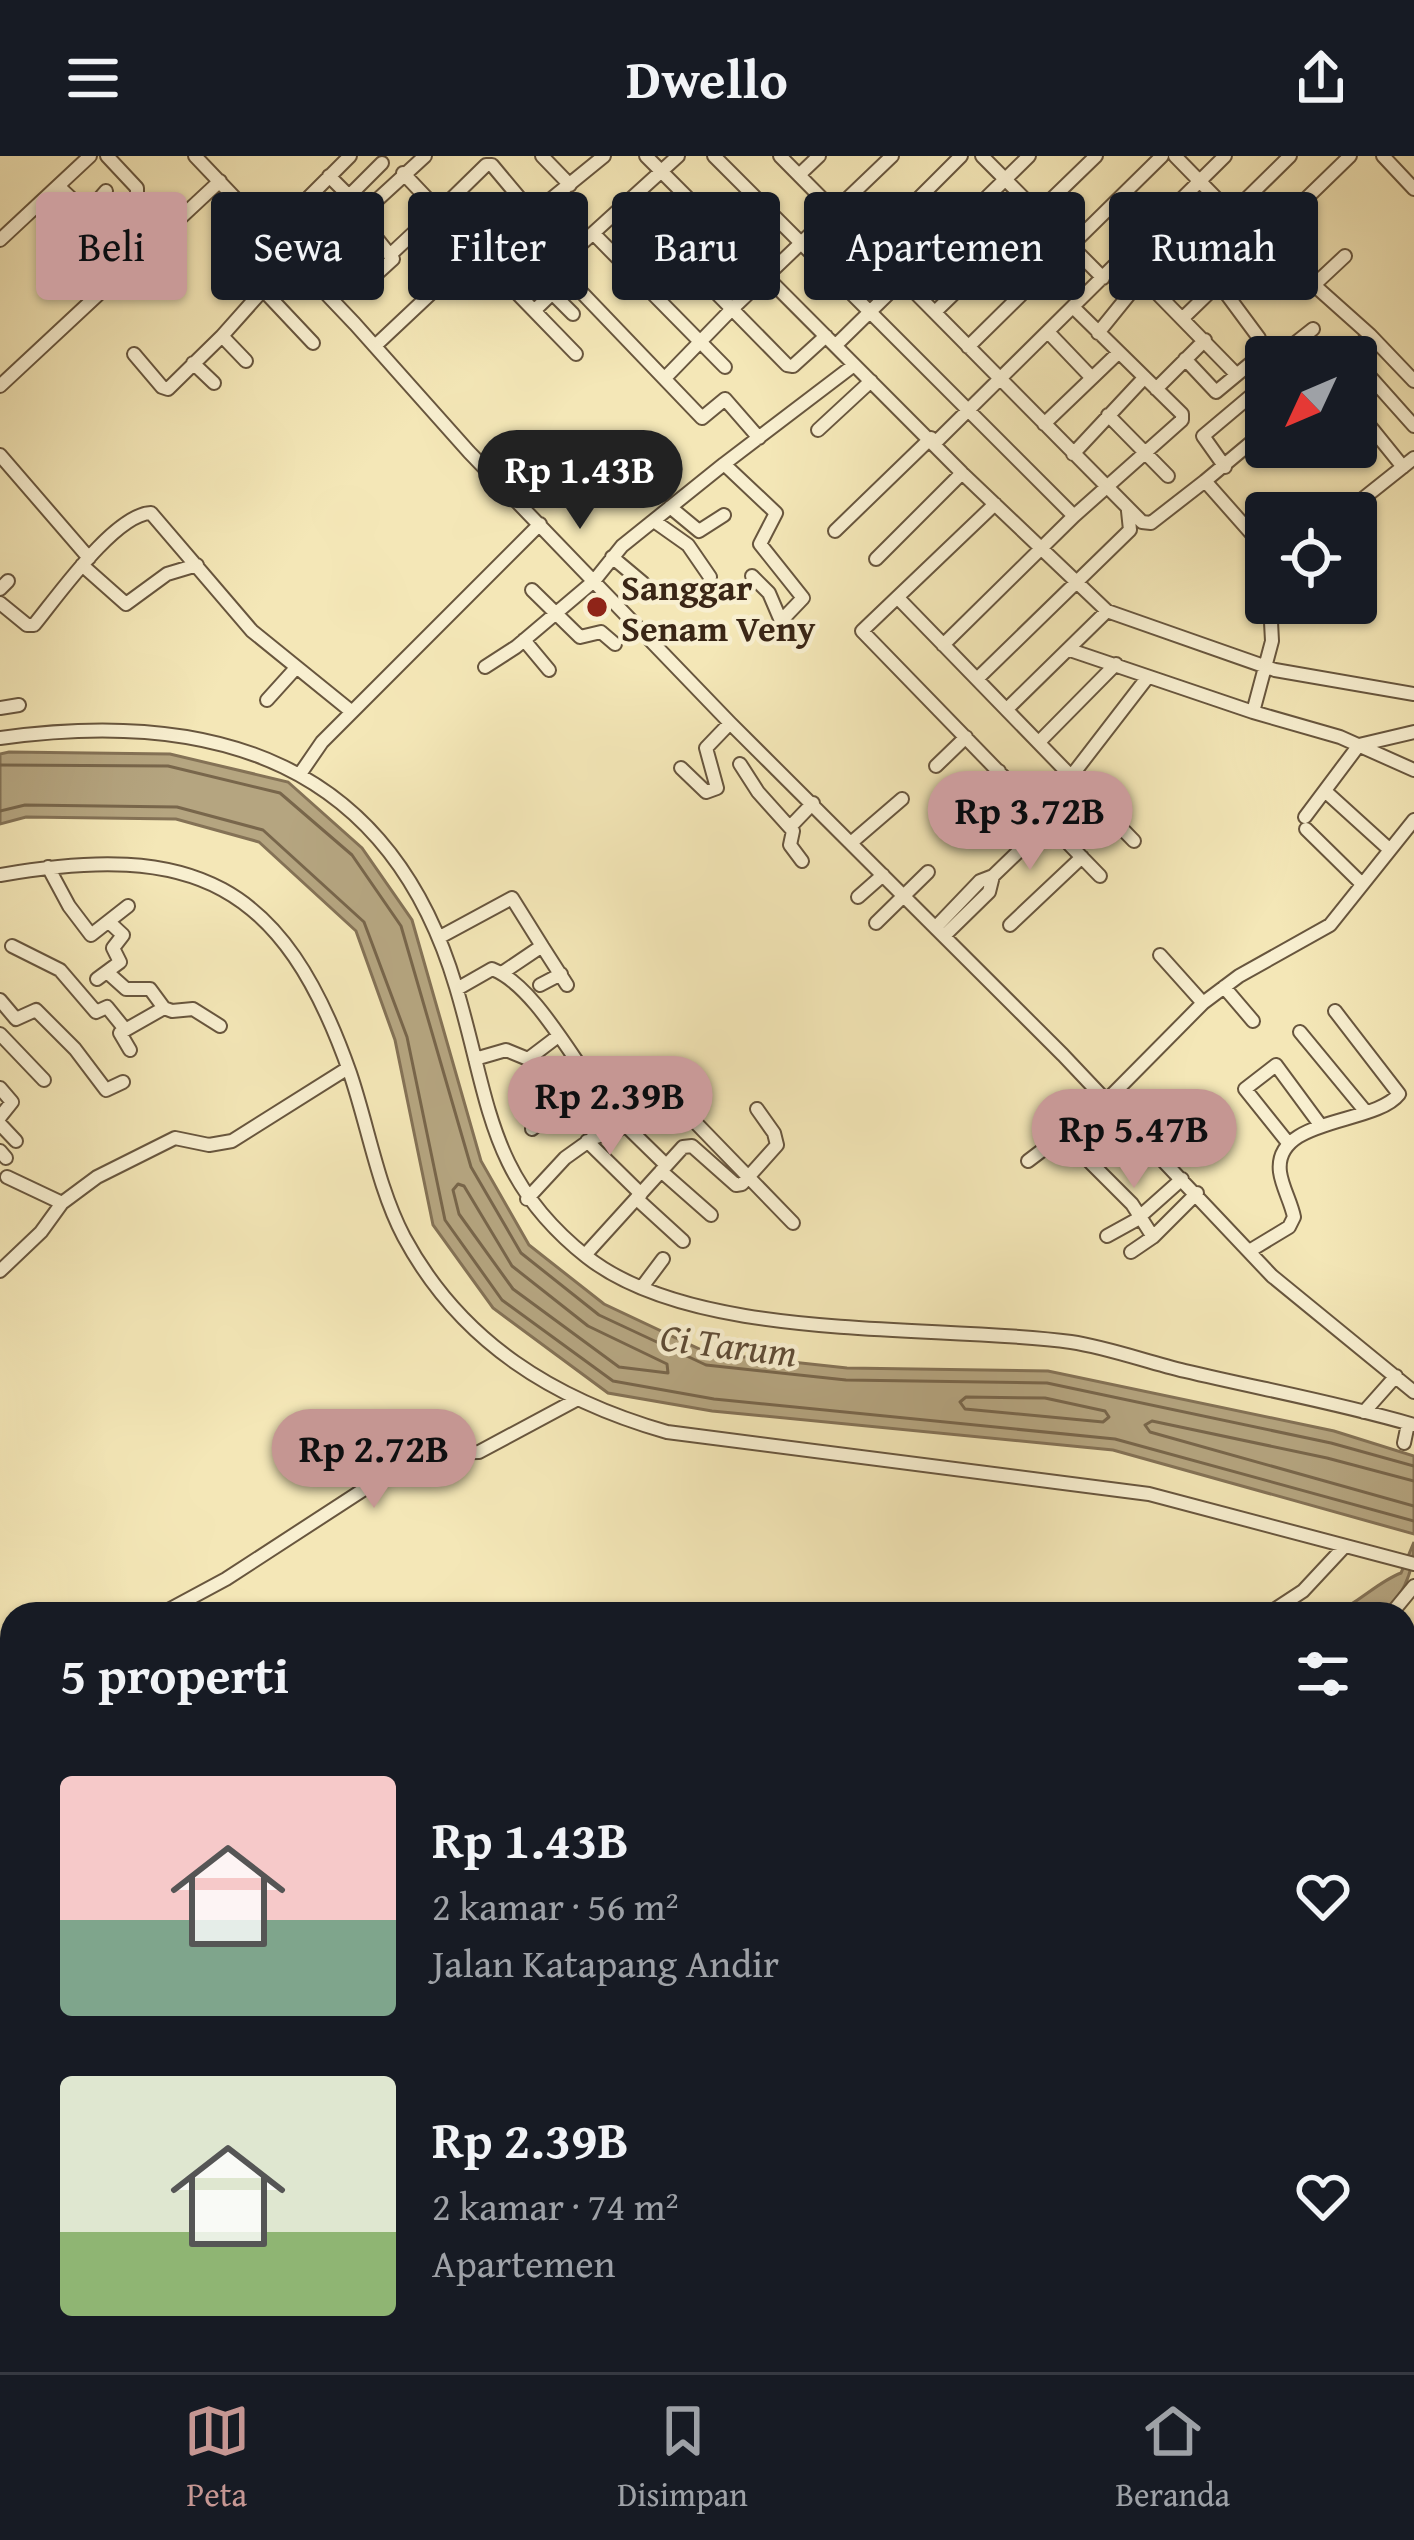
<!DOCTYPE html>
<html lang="id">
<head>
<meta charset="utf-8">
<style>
  :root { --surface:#171b24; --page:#242831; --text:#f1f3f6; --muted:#9ea1a6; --line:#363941; --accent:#c59692 }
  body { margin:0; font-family:"Gentium Book Plus",serif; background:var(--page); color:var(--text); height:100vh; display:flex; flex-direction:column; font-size:45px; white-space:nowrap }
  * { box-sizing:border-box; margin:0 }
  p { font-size:39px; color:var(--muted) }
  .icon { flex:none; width:66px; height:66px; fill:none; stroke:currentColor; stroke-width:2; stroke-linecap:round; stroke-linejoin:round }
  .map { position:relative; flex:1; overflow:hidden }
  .drawer { position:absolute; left:0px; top:1446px; width:1416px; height:771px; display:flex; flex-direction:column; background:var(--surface); border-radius:36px 36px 0 0; box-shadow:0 3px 9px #0004 }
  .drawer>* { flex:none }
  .hud { position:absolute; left:36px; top:36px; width:1344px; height:108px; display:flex; gap:24px }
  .needle { width:78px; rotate:226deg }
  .fabs { position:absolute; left:1245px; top:180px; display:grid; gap:24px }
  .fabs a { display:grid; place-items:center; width:132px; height:132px; border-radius:12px; background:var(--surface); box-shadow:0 3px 9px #0004; font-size:60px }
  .price { position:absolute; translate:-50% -102px; padding:0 27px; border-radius:42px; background:var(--accent); color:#111; font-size:39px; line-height:78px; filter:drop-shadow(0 3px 6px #0008) }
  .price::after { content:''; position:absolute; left:50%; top:72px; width:36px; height:27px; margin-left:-18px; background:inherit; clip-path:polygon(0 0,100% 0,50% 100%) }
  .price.active { background:#222; color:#fff }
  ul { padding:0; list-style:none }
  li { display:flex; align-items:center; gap:36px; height:300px; padding:0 60px }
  li span { display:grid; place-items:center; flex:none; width:336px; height:240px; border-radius:12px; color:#555 }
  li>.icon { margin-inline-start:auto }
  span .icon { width:144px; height:144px; fill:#fffc; stroke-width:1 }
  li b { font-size:51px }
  h2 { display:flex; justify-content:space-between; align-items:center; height:144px; padding:0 60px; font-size:51px }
  .pill { padding:0 42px; border-radius:12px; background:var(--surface); box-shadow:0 3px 9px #0004; font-size:42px; line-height:108px }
  .pill.active { background:var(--accent); color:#111 }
  header { display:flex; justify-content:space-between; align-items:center; height:156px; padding:0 60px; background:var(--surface); font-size:54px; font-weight:700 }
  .dock { display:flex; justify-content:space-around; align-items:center; height:168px; border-top:3px solid var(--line); background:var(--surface); font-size:33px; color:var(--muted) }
  .dock a { display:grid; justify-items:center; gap:6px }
  .dock .active { color:var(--accent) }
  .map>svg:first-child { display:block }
  .water { fill:#b5a580; stroke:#847256; stroke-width:3 }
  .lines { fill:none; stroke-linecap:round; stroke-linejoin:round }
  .shore { stroke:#78664b; stroke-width:3 }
  .stream { stroke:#847256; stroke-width:3 }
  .minor-casing { stroke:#68563e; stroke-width:16 }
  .major-casing { stroke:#3a2616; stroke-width:20 }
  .minor { stroke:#f8efd0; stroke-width:12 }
  .major { stroke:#f4e7b7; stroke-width:15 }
  .poi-dot { fill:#8f2418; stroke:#f8efd0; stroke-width:4.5 }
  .labels { text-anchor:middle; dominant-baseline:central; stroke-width:9; stroke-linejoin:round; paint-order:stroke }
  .poi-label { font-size:36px; font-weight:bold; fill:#3a2616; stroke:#f8efd0; text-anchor:start }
  .water-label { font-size:39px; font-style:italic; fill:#5f4c36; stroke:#f8efd0 }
</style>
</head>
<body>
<header><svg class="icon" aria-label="menu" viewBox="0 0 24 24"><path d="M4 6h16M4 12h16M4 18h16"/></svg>Dwello<svg class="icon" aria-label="share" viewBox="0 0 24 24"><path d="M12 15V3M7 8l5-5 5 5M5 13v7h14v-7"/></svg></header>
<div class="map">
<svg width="1414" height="2216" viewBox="0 0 1414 2216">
  <rect width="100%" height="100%" fill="#f4e7b7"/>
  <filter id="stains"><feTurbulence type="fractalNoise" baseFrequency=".00167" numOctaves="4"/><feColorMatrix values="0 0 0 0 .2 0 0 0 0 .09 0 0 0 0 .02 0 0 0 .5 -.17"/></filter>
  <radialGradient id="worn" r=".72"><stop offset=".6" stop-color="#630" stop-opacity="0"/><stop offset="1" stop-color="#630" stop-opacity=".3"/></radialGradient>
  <path class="water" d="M9 596 170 598 288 626 362 692 412 764 481 1005 529 1089 604 1148 708 1197 847 1212 1048 1215 1334 1275 1414 1300V1378L1113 1294 712 1255 608 1237 493 1152 433 1069 395 884 356 775 259 686 176 663 26 661 0 668V598Z
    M1414 1386C1414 1413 1403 1450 1373 1458 1362 1461 1345 1458 1333 1458 1358 1448 1377 1426 1401 1417Z"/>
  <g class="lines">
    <path class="shore" d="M0 609 168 610 280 637 352 699 401 770 471 1011 521 1097 599 1159 706 1209 846 1224 1047 1227 1331 1287 1414 1310
      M0 655 25 649 177 651 263 674 364 766 407 881 445 1064 502 1144 613 1225 714 1243 1115 1283 1414 1365
      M458 1028 464 1030 512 1110 588 1170 667 1208 668 1217 619 1211 513 1133 459 1058 453 1034Z
      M966 1241 1045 1242 1105 1255 1109 1261 1103 1266 965 1253 960 1246Z
      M1414 1325 1327 1302 1152 1265 1145 1269 1150 1276 1414 1350"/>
    <path class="stream" d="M0 1774 12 1762"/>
    <defs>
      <path id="minor" d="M107 0 137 32V42L126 53
        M195 0 355 168 469 296 730 567 1063 899 1272 1120 1414 1236
        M542 0 570 29
        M646 0 962 317 1107 455 1275 514 1414 538
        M714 0 1074 360
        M780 0 1142 366 1151 367 1205 325
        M982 0 1103 122
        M1175 0 1261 88
        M1383 0 1414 33
        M403 17 439 55 422 69 459 110
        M799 19 819 0
        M329 20 349 40 382 7
        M58 30 87 57 106 35
        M627 46 787 209 793 210 826 180
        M439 55 486 9H492L533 58
        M87 57 136 102
        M1231 58 1290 0
        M518 70 702 262 725 243 759 282
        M593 77 725 211
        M1272 78 1314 129 1370 179
        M271 79 350 0
        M0 84 90 0
        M870 91 961 0
        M476 95 576 198
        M390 99 422 69
        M558 109 678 0
        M303 112 425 0
        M1314 129 1345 100
        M320 131 332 116 342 123 356 109 371 123 393 103 378 84
        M263 134 313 187
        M553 138 573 158
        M536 153 569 121
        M935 156 1096 0
        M1183 162 1350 0
        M1049 177 1092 222 1117 198
        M1098 177 1136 130 1145 125 1236 218
        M837 188 1029 0
        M375 190 492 80 518 70 604 0
        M968 191 1162 0
        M134 198 162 231 168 233 222 180
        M1288 201 1289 192 1313 173
        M1347 201 1370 179 1414 225
        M1185 203 1216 236 1257 202 1259 182 1219 128
        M246 205 222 180 263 134 296 105
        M1356 205 1414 270
        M193 207 214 227
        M665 222 730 155 892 0
        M0 230 220 25
        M1156 233 1205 184
        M1356 253 1403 311
        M1108 259 1168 320
        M1044 268 1092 222
        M818 274 871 225
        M1266 274 1205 325 1266 394
        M935 287 1225 0
        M1073 298 1144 222
        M0 299 89 402
        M724 308 854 209
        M1225 311 1203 280 1266 227
        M995 348 862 475 1100 720
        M670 351 699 375 724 359
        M1345 357 1414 302
        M654 365 688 389 710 421
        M835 375 931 282
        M612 401 643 427
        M876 403 962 317
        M82 409 126 448 167 418 197 409
        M0 433 8 425
        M532 434 580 481 601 476 615 488
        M898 442 1134 685
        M0 447 27 469H34C57 441 115 358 151 357L252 475 352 556
        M1345 447 1357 460
        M524 484 549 514
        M943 489 1074 360 1182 264V258L1074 152
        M1070 494 1253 556 1340 581 1414 614
        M485 511 516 491 594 425 622 390 724 308 776 357 760 388 803 442 781 465 769 437 752 420
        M977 523 1130 374 1128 355
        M267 544 295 513
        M0 552 19 549
        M1007 553 1107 455
        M1253 556 1272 485 1270 447
        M0 582C215 552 389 606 456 831 490 944 487 1022 587 1101 698 1188 934 1167 1071 1186 1110 1192 1147 1206 1185 1215 1261 1233 1339 1247 1414 1269
        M1040 585 1116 508
        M740 608 758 636 793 675 790 689 802 705
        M936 610 966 581
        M681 612 706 636 717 632 706 592 730 567
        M300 618 322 586 540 368
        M1073 618 1147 522
        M1325 635 1390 694
        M968 645 999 615
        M1305 661 1359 589 1414 576
        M790 671 813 647
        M1306 673 1362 728
        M852 686 902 643
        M48 711 69 750 91 779 128 750
        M0 719C194 685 283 726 350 917 368 970 378 1032 404 1081 461 1187 555 1244 667 1276L1149 1338 1414 1408
        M858 741 883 719
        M876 767 928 716
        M1010 769 1082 701
        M936 771 980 725 993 720 1049 666 1079 632
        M945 779 989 736 993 720
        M440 781 512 742 542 790
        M12 790 60 814 96 856 107 851 124 872
        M1160 799 1203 847
        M107 816 126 833H150L164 852 120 877 130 894
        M502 817 542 790 567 829
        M97 823 120 806 113 792 123 779 109 766
        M540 829 561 818
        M1224 831 1253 865
        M457 833 492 813C532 828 569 897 597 934L612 922
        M0 844 16 863 36 854 75 893 106 934 123 926
        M164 852 172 855 193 853 220 870
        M1300 876 1366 956
        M0 878 44 924
        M475 903 506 894 528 903 557 881
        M0 932 12 946 0 961
        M0 968 16 985
        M624 968 666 1009
        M532 973 562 948 576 947 597 934
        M587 985 641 1038
        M1289 988 1245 933 1276 909 1321 970
        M0 995 6 1002
        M1028 1005 1102 949 1203 847 1239 820 1330 769 1414 664
        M1089 1005 1132 1048 1153 1081 1197 1037
        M661 1015 711 1059
        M7 1021 62 1047
        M527 1043 565 1002 593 982 618 974 662 932 793 1067
        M637 1043 683 1085
        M1107 1080 1136 1064 1182 1023
        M1251 1094 1289 1071 1294 1061C1291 1046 1282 1031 1280 1016 1273 961 1375 969 1399 938L1335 855
        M1131 1096 1153 1081
        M585 1099 683 991 692 990 736 1029 742 1028 777 989 774 977 757 953
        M0 1115 41 1076 62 1047 97 1021 175 982 209 989 232 985 348 912
        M642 1131 663 1103
        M1364 1256 1396 1220
        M1404 1287 1408 1268
        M161 1458 226 1423 389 1317 439 1297 479 1296 576 1244
        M1268 1458 1303 1435 1345 1390
        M1391 1458 1414 1430
        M0 1556 12 1551
        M1404 1689 1414 1700
        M1404 1832 1414 1840
        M0 1847 12 1842
        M1404 1897 1414 1906
        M0 1910 12 1902
        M1404 1956 1414 1946
        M1404 1995 1414 2004
        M1404 2010 1414 2022
        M1404 2088 1414 2079
        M1404 2132 1414 2146
        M1403 2205 1404 2207
        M73 2216 88 2205
        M1358 2216 1373 2205"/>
      <path id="major" d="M0 1984 12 2001
        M228 2205 235 2216"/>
    </defs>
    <use href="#minor" class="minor-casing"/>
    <use href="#major" class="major-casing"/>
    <use href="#minor" class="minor"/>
    <use href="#major" class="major"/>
  </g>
  <circle class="poi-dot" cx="597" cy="451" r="12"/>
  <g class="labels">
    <g class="poi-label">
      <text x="621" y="430">Sanggar<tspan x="621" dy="41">Senam Veny</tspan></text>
    </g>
    <g class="water-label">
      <text transform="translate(729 1188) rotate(7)">Ci Tarum</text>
    </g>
  </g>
  <rect width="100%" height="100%" filter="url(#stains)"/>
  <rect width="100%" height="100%" fill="url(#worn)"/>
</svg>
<div class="fabs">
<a><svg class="needle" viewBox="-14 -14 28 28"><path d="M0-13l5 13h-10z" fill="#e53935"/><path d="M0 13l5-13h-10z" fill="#9ea1a6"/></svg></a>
<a><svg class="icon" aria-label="locate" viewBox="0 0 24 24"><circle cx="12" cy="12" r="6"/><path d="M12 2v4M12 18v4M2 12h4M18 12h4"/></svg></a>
</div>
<b class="price active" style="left:580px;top:376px">Rp 1.43B</b>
<b class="price" style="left:1030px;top:717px">Rp 3.72B</b>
<b class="price" style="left:610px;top:1002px">Rp 2.39B</b>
<b class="price" style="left:1134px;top:1035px">Rp 5.47B</b>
<b class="price" style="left:374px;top:1355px">Rp 2.72B</b>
<div class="hud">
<a class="pill active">Beli</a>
<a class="pill">Sewa</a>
<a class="pill">Filter</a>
<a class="pill">Baru</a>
<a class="pill">Apartemen</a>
<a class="pill">Rumah</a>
</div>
<section class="drawer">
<h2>5 properti<svg class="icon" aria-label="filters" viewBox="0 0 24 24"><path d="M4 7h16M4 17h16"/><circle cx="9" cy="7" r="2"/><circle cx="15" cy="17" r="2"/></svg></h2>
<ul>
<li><span style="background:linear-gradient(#f6c9c9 60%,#7fa58c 0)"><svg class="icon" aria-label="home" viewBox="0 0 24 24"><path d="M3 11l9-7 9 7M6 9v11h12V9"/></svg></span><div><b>Rp 1.43B</b><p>2 kamar · 56 m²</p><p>Jalan Katapang Andir</p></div><svg class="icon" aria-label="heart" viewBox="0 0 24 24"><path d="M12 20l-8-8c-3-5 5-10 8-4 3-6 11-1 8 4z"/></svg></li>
<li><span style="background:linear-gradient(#dfe7d0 65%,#8fb573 0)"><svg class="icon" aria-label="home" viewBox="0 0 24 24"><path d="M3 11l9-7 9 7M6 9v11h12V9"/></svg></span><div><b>Rp 2.39B</b><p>2 kamar · 74 m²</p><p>Apartemen</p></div><svg class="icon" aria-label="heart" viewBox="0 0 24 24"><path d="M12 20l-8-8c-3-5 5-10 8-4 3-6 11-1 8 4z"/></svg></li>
</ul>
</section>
</div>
<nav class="dock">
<a class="active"><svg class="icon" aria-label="map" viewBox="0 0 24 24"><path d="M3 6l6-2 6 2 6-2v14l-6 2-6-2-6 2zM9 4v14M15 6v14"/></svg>Peta</a>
<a><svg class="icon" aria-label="saved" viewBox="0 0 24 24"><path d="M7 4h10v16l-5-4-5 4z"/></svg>Disimpan</a>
<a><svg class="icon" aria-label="home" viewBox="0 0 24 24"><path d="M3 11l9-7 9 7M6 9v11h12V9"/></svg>Beranda</a>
</nav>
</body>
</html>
